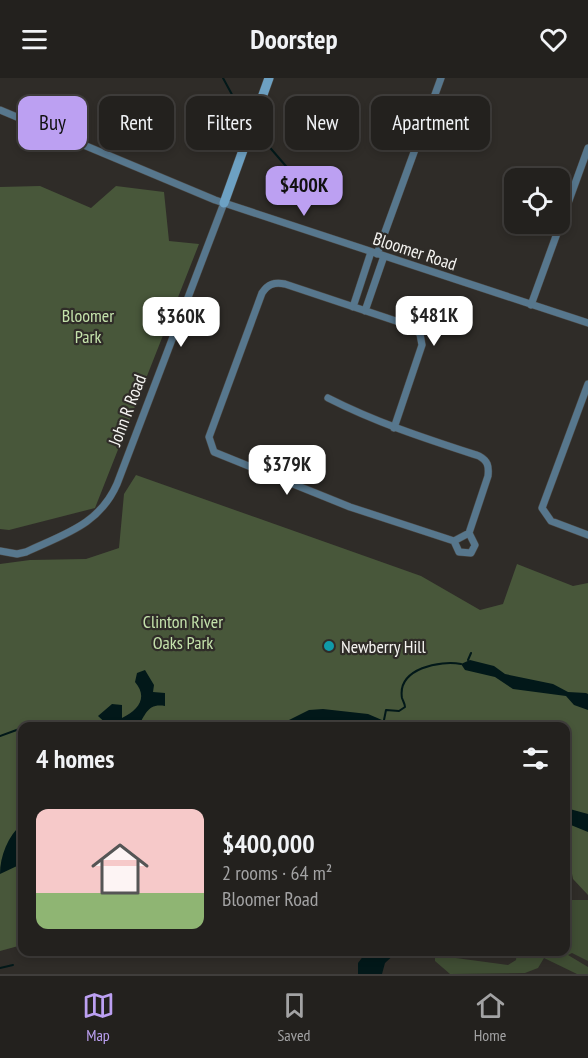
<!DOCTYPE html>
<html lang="en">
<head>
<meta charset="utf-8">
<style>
  :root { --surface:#23211e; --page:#2b2927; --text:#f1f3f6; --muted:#a3a3a4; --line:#403e3c; --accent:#bca0f2 }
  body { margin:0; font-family:"PT Sans Narrow",sans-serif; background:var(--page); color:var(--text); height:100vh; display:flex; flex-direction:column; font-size:22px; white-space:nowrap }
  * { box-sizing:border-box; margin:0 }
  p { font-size:20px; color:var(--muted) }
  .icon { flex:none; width:33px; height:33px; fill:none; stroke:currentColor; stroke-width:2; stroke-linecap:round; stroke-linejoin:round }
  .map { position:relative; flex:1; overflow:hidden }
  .sheet { position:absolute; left:18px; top:644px; width:552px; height:234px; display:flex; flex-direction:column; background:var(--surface); border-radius:12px; box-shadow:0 3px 9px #0003,0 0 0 2px var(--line) }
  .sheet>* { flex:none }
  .guide { position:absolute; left:18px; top:18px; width:552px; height:54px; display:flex; gap:12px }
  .tools { position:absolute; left:504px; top:90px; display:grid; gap:12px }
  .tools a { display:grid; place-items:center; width:66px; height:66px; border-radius:12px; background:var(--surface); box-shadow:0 3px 9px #0003,0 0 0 2px var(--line); font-size:30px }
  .price { position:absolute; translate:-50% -51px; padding:0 14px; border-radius:12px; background:#fff; color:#222; font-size:20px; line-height:39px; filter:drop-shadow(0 2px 3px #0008) }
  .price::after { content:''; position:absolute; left:50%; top:36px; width:18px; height:14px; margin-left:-9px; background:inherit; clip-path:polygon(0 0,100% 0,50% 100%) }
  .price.active { background:var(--accent); color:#111 }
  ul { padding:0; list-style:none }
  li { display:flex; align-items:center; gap:18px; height:150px; padding:0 18px }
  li+li { border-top:2px solid var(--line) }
  li span { display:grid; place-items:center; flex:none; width:168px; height:120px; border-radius:12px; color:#555 }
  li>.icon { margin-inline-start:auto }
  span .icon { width:72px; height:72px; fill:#fffc; stroke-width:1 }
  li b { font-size:26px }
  h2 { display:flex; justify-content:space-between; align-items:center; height:72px; padding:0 18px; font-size:26px }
  .pill { padding:0 21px; border-radius:12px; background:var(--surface); box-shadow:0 3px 9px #0003,0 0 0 2px var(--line); font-size:21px; line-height:54px }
  .pill.active { background:var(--accent); color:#111 }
  header { display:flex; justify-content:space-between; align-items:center; height:78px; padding:0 18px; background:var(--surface); font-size:27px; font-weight:800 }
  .tab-bar { display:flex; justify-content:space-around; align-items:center; height:84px; border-top:2px solid var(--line); background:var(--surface); font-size:16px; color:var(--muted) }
  .tab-bar a { display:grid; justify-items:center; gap:3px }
  .tab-bar .active { color:var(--accent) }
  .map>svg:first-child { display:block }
  .green { fill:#3f4d33 }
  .forest { fill:#48573a }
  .water { fill:#021819 }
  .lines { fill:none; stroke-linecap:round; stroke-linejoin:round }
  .stream { stroke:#021819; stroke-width:2 }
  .street-casing { stroke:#4b4844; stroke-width:8 }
  .secondary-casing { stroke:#4b4844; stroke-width:10 }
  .street { stroke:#57778d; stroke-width:7 }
  .secondary { stroke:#6da1c3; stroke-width:9 }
  .culture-dot { fill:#0f9aa8; stroke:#2f2c28; stroke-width:2 }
  .labels { text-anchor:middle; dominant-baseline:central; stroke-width:4.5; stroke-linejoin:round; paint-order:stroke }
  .street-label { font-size:18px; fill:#f5f4f1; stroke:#2f2c28 }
  .park-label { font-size:18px; fill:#c4e2ab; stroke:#2f2c28 }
  .poi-label { font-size:18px; fill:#f5f4f1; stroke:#2f2c28; text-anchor:start }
</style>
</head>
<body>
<header><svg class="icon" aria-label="menu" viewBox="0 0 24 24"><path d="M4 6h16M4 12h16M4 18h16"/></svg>Doorstep<svg class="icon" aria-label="heart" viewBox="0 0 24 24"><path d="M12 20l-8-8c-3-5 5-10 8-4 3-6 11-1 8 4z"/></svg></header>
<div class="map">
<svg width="588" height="896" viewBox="0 0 588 896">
  <rect width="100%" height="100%" fill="#2f2c28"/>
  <path class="green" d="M566 822H588V883L572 875 568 877 588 889V896H577L544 880 538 890 525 895 450 896 435 883V880L441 878 508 887 516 882 517 873H566Z"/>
  <path class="forest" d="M40 108 91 130 116 108 164 114 169 163 199 166 95 430 9 452 0 451V109Z
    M136 397 421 498 480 532 503 526 517 486 573 508 588 505V817L573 801 566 765V648H22V867L0 873V486L30 482 86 481 119 470 124 416Z"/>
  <path class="water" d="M470 582 494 588 505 596 553 606 568 614 586 615 588 616V632L574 627 566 618 513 611 495 599 465 592 461 586Z
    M145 592 154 607 153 614 165 615V628C147 625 146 637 138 648H109L98 638 112 626 122 627V640C139 632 148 619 135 604L137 595Z
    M323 631 368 636 396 648H277L309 632Z
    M566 730 588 736V754L566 745Z
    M22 746V778L17 788 0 796C0 778 8 758 22 746Z
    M367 873H398L385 885 382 896H358V885Z"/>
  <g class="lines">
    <path class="stream" d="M223 0 242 35
      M266 65 291 94
      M468 582 471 575
      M384 642 386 632 399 633 405 629C405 626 403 623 402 620 397 590 441 582 461 586
      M47 648H54
      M0 658 22 650
      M0 890 13 887"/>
    <defs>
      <path id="street" d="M0 32 215 122 588 245
        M377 176 441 0
        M531 227 588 70
        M353 229 371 174
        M365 233 384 178
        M588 306 542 430 551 443 588 457
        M328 320C377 345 427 361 479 378 488 383 489 388 488 398L469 455 454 463 350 429 214 374 209 359 262 215C268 206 274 204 285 206L411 248 420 256 422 267 394 350
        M454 463 459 474 471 475 475 467 469 455
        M0 473 17 476 26 474C64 456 99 447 117 406L224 125"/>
      <path id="secondary" d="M224 125 269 0"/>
    </defs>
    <use href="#street" class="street-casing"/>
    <use href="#secondary" class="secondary-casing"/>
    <use href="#street" class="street"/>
    <use href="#secondary" class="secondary"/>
  </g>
  <circle class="culture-dot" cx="329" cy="568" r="6"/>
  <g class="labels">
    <g class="street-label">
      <text transform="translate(415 173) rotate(18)">Bloomer Road</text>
      <text transform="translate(127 332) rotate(-69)">John R Road</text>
    </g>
    <g class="park-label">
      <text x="88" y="237">Bloomer<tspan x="88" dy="21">Park</tspan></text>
      <text x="183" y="543">Clinton River<tspan x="183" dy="21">Oaks Park</tspan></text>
    </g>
    <g class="poi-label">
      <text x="341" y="568">Newberry Hill</text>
    </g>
  </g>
</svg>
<div class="tools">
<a><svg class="icon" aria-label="locate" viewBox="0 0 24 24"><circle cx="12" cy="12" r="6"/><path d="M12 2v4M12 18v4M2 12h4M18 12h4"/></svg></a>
</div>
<b class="price active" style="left:304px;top:139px">$400K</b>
<b class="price" style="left:434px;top:269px">$481K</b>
<b class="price" style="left:181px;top:270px">$360K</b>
<b class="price" style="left:287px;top:418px">$379K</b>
<div class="guide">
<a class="pill active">Buy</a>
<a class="pill">Rent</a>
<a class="pill">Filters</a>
<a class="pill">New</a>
<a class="pill">Apartment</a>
</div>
<section class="sheet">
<h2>4 homes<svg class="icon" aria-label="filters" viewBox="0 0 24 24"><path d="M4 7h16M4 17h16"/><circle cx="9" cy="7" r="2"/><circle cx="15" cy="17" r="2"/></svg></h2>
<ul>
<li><span style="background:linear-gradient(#f6c9c9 70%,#8fb573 0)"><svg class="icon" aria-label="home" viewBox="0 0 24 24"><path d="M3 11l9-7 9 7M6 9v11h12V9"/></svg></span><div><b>$400,000</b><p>2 rooms · 64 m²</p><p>Bloomer Road</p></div></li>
</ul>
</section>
</div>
<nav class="tab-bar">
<a class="active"><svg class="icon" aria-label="map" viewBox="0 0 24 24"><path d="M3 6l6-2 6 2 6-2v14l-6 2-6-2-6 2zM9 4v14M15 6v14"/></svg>Map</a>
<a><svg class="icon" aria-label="saved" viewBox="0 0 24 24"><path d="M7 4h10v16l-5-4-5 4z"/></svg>Saved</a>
<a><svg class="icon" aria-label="home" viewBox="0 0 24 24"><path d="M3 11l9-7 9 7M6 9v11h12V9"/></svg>Home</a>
</nav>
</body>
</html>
